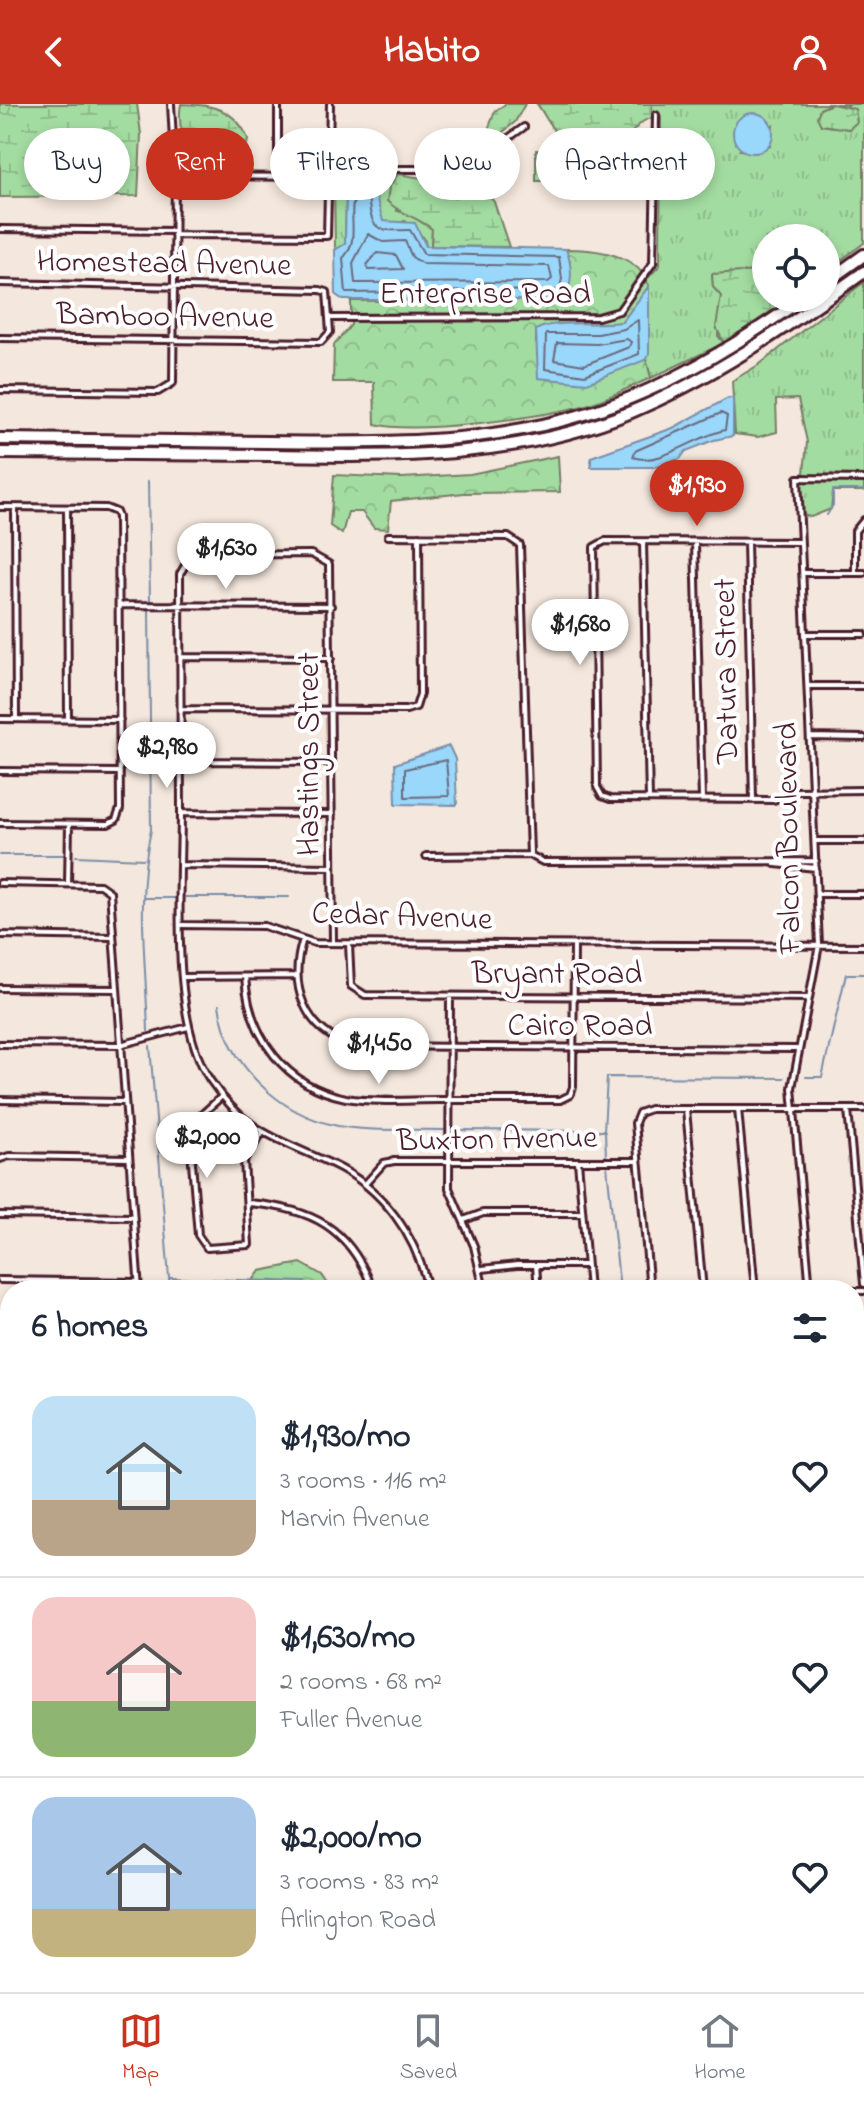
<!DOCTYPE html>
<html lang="en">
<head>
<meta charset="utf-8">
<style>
  :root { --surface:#fff; --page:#f6f6f7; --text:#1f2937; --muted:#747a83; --line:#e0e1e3; --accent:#c8321e }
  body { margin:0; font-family:"Indie Flower",sans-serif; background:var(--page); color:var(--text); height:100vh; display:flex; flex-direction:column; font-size:30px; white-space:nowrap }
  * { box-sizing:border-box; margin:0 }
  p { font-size:26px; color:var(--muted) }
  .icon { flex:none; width:44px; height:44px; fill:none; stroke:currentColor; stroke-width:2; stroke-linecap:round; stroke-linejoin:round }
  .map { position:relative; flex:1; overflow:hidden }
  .sheet { position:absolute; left:0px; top:1176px; width:864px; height:712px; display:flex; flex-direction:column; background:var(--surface); border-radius:32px 32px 0 0; box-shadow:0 4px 12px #0003 }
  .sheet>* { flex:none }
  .hud { position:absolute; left:24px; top:24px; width:816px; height:72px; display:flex; gap:16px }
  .tools { position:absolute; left:752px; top:120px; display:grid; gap:16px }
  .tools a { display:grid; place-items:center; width:88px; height:88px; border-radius:50%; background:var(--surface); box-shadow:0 4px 12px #0003; font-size:40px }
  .price { position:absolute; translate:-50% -68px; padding:0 18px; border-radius:28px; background:#fff; color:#222; font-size:26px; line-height:52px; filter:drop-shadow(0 2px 4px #0008) }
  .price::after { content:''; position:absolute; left:50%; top:48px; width:24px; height:18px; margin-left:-12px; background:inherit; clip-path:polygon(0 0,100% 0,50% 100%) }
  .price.selected { background:var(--accent); color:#fff }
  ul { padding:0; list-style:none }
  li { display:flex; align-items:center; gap:24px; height:200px; padding:0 32px }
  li+li { border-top:2px solid var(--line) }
  li span { display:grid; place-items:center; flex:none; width:224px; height:160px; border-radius:24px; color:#555 }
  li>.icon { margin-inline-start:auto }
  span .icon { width:96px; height:96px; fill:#fffc; stroke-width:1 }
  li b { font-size:34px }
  h2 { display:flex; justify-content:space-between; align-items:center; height:96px; padding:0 32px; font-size:34px }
  .tag { padding:0 28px; border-radius:36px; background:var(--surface); box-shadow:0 4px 12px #0003; font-size:28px; line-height:72px }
  .tag.selected { background:var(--accent); color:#fff }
  header { display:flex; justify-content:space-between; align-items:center; height:104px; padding:0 32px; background:var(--accent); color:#fff; font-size:36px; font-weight:700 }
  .tab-bar { display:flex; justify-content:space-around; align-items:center; height:112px; border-top:2px solid var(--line); background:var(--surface); font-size:22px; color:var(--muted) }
  .tab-bar a { display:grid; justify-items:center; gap:4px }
  .tab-bar .selected { color:var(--accent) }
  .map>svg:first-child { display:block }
  .grass { fill:url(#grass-tufts); stroke:#767e66; stroke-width:2; fill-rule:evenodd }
  .forest { fill:url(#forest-crowns); stroke:#767e66; stroke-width:2 }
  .wetland { fill:url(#wetland-marsh); stroke:#767e66; stroke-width:2 }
  .pitch { fill:#a3dca1; stroke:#767e66; stroke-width:2 }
  .water { fill:#9ad8fb; stroke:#7a8ea8; stroke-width:2 }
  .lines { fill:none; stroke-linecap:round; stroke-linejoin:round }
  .shore { stroke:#6a697e; stroke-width:2 }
  .stream { stroke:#7a8ea8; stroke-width:2 }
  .street-casing { stroke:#4a1f2b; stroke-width:10 }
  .secondary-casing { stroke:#4a1f2b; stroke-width:13 }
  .highway-casing { stroke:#4a1f2b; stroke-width:16 }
  .street { stroke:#fff; stroke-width:4 }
  .secondary { stroke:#fff; stroke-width:7 }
  .highway { stroke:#fff; stroke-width:10 }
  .labels { text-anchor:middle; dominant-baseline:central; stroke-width:8; stroke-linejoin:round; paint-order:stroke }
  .street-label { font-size:32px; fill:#4a1f2b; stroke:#fff }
</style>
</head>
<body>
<header><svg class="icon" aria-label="back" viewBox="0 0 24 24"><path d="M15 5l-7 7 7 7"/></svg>Habito<svg class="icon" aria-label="person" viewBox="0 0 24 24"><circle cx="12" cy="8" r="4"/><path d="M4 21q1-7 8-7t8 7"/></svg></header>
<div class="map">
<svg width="864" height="1888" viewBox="0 0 864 1888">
  <defs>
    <pattern id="grass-tufts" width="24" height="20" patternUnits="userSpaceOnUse" patternTransform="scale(2)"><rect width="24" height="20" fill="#a3dca1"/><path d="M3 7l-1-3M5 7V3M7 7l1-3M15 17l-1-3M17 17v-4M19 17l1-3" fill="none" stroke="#8ebc8b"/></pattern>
    <pattern id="forest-crowns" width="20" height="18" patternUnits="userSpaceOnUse" patternTransform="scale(2)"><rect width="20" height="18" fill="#a3dca1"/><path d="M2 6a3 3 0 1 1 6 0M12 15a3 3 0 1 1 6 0" fill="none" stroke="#8ebc8b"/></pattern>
    <pattern id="wetland-marsh" width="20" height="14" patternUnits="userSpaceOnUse" patternTransform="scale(2)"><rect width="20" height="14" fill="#a3dca1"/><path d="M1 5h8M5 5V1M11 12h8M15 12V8" fill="none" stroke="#8ebc8b"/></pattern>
  </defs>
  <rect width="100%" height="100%" fill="#f4e7dd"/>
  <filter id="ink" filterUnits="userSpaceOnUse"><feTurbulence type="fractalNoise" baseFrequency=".0125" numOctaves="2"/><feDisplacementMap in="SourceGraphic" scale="16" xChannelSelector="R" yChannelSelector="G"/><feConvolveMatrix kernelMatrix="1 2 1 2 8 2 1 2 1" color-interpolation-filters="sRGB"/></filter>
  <g filter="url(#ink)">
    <path class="grass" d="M652 0H832L820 5 821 21 849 25 848 1 835 0H864V139L837 159 826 149V134H766V163L758 167 712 171 713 183 721 192 718 232 724 239 651 274 646 254V176L660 161 661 12 654 9 652 14ZM773 21 770 41 756 49 740 46Z
      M367 68 398 70 389 84 397 107 409 110 432 125 431 142H426L424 134 405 117 393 121 383 117 370 82 358 79 346 90 345 140 335 146 334 77Z
      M864 178V373L797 372 804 369 807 338 798 295 776 296 777 328 758 333 735 330 732 277 760 260Z
      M801 376 864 377V387H833L831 405 811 413 802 411Z"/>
    <path class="forest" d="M566 145C592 145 627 148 643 170L622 200 608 210 351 212V197L560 196 570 157Z
      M645 174 649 182 622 218C598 222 554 216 536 226V239L646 254 651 274C629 283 606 296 583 302 539 313 416 331 375 320L374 278H333L334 241 351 221V216L608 213 626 202Z
      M558 352 560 388 464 389 391 397 388 425 374 424 362 408H348L342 430 330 422 334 371 402 374 470 370Z
      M301 1159 322 1171 332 1186H251V1179L260 1167Z
      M0 1506H10V1626H0Z"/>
    <path class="wetland" d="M0 0H137L141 30 138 92 0 93Z
      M181 0C211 0 236 5 248 35L246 47C207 74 173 42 181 0Z
      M506 0H525L515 18 498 32 488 26 495 7Z
      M537 0H652V14C639 16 637 26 627 32 610 43 581 48 564 37 552 29 546 11 537 0Z
      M832 0 855 5 857 18 849 25 821 21 817 13 820 5Z
      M474 52 478 56 479 79 494 98 509 143 431 142 432 125C417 113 400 110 387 97L389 84 398 70 428 75 450 59Z
      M766 163V194H791L724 239 716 223 721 192 713 183 712 170 758 167Z"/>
    <path class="pitch" d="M536 46 550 47V77H536Z
      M0 1578 10 1596V1617H0Z"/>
    <path class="water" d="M733 29a20 20 0 1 1 40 0a20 20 0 1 1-40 0Z
      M358 79 374 86 383 117 415 119 426 142 566 145C572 161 575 184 560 196H343L336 191 335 146 345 140 346 90Z
      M649 182V250L645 256 587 279 538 274 536 226C555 215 597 222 622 218Z
      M728 294H733V332L714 336 686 347 680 355 654 363H591V353L673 324Z
      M449 642 455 655 457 701 396 700 395 660Z"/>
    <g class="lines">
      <path class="shore" d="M357 88 368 90C371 128 376 127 410 126L424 150 559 153 562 175 559 186 346 189 343 154C362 135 345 110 357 88Z
        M368 130 383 138 405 137 412 153 423 160 549 162 552 175 548 178 355 179 353 159Z
        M377 149 396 151 403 165 368 166 367 161Z
        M638 216 639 250 585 271 545 265 546 230H598L624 225Z
        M627 235 631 238 629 243 584 261 554 256 557 239 597 240Z
        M721 309 727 312 725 326C695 332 660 363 633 353L635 347Z
        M446 656 449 692 405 693V665Z"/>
      <path class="stream" d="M148 377 150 497
        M827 411 833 401V386H864
        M0 751H65
        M76 752 143 755
        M185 793H289
        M144 794H178
        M219 901C227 960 278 1010 338 1022 372 1028 409 1025 444 1026
        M148 927C146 861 136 791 151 726L149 504
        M150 942 170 1186
        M806 973H822L846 870H864
        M457 1026 604 1027 607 973 784 974
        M605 1028 606 1053
        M607 1062 620 1186
        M170 1174 305 1178
        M854 1787H864
        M343 1878V1888"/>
      <defs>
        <path id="street" d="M278 0V72
          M175 72 330 73 368 65H423L459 47 493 45 524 23
          M0 125 174 127
          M174 131 327 132 330 0
          M0 179 320 186 327 188 330 228 321 238 0 234
          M330 214 598 213 619 207 653 159 656 11
          M0 286 158 288 173 279 175 72 171 0
          M0 403 106 404 116 408 118 413 120 705 116 716 108 720 0 719
          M15 404 16 615
          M67 404 68 616
          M388 432 508 433 520 441 530 751
          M643 438 649 695
          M695 438 702 695
          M747 438 753 695
          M801 438 605 437 594 443 597 683 602 692 610 695 774 696 795 687 864 686
          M802 469H864
          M855 469V427L864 416
          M120 501 331 502
          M806 530H864
          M182 553 331 554
          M808 582H864
          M181 605 406 606 416 603 420 590 419 432
          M0 615 120 616
          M810 633 864 634
          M181 657 332 658
          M0 667 120 668
          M181 709 332 710
          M815 737H864
          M530 751 543 758 816 757
          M426 752 530 751
          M775 760 816 764
          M181 761 332 763
          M0 779 100 781 110 788 139 1186
          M68 780 69 720
          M818 790H864
          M182 821 264 822 315 839 864 842
          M0 831 112 833
          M303 835C288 882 304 926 352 942L797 945
          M333 839 329 460 311 450 191 451 180 470C180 549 181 628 181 707 181 781 169 914 210 976 246 1029 279 1035 332 1060 383 1084 417 1132 428 1186
          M349 840 351 882 365 891 809 894
          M184 873 297 872
          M245 873C249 933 285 982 346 994 375 999 408 996 438 996 478 996 519 996 560 996L570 991 573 983 574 841
          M0 884 116 885
          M450 893 449 1084 474 1142 484 1186
          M0 940 120 941 188 923
          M221 993 189 1022 198 1131 207 1144 249 1141 244 1056 262 1029
          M0 996 124 998
          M738 1005 755 1186
          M686 1006 703 1186
          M848 1006 864 1180
          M0 1055 9 1052 128 1054
          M578 1057 589 1186
          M366 1079 384 1059 394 1057H638
          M248 1099C311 1104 350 1123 373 1186
          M0 1111 133 1113
          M464 1116 483 1109H582
          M536 1161 538 1186
          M482 1165 517 1161H587
          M0 1176 138 1178
          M650 1186 635 1019 639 1009 650 1005H864
          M810 1186 792 984 819 841 798 374 864 375
          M854 1187H864
          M0 1230 10 1231
          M854 1239H864
          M0 1344H10
          M854 1352H864
          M0 1396H10
          M854 1404 864 1405
          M0 1448H10
          M854 1489H864
          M0 1500H10
          M854 1609H864
          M0 1629H10
          M0 1681H10
          M6 1681 10 1871
          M854 1709H864
          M854 1819H864
          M0 1838H10
          M854 1872H864
          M12 1878 17 1888
          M82 1878 95 1888
          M261 1878V1888
          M313 1878V1888
          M374 1878V1888
          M542 1878V1888
          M611 1878V1888
          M813 1888 837 1878"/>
        <path id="secondary" d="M0 1287 10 1288
          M854 1296H864
          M805 1878 809 1888"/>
        <path id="highway" d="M826 178 864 151
          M0 335C89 336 178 337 267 338 375 339 480 342 585 310 665 286 736 241 804 194
          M0 349C89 350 178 350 267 351 391 353 514 356 631 308 716 273 790 220 864 168"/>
      </defs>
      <use href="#street" class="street-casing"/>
      <use href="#secondary" class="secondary-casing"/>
      <use href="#highway" class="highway-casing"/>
      <use href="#street" class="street"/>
      <use href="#secondary" class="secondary"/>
      <use href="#highway" class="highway"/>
    </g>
  </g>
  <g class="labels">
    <g class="street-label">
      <text transform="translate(164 161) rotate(1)">Homestead Avenue</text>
      <text x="485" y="191">Enterprise Road</text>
      <text transform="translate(165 214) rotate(1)">Bamboo Avenue</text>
      <text transform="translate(728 567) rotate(-91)">Datura Street</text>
      <text transform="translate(310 650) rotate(-90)">Hastings Street</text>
      <text transform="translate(790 734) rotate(-91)">Falcon Boulevard</text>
      <text transform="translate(402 814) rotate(2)">Cedar Avenue</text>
      <text x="557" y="871">Bryant Road</text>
      <text x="580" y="923">Cairo Road</text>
      <text transform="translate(497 1037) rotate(-1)">Buxton Avenue</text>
    </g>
  </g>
</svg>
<div class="tools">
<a><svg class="icon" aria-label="locate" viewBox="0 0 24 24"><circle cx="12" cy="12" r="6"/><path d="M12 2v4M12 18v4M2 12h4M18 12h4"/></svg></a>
</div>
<b class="price selected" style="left:697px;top:424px">$1,930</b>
<b class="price" style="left:226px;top:487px">$1,630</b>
<b class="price" style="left:580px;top:563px">$1,680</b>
<b class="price" style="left:167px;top:686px">$2,980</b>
<b class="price" style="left:379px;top:982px">$1,450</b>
<b class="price" style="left:207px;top:1076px">$2,000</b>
<div class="hud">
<a class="tag">Buy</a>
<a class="tag selected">Rent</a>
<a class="tag">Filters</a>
<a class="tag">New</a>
<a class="tag">Apartment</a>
</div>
<section class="sheet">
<h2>6 homes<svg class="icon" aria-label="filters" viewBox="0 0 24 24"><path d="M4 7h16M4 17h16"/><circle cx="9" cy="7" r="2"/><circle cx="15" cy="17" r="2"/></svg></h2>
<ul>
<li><span style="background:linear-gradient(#bfe0f5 65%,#b9a48a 0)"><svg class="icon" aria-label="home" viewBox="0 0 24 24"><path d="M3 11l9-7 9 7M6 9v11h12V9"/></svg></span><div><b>$1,930/mo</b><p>3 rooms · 116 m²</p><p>Marvin Avenue</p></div><svg class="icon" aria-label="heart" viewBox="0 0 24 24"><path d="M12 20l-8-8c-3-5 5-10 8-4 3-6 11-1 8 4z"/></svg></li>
<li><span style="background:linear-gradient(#f6c9c9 65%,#8fb573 0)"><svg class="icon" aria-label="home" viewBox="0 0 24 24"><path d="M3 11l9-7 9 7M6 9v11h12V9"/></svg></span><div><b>$1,630/mo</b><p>2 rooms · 68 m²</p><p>Fuller Avenue</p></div><svg class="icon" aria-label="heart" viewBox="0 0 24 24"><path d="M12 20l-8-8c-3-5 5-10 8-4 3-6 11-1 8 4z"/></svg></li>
<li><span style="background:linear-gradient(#a9c7e8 70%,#c2b280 0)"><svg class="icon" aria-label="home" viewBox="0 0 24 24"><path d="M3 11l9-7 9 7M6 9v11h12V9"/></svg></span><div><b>$2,000/mo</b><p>3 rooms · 83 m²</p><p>Arlington Road</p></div><svg class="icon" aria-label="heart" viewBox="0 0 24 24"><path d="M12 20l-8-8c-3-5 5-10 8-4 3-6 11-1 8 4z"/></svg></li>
</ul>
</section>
</div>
<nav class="tab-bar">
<a class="selected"><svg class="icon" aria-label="map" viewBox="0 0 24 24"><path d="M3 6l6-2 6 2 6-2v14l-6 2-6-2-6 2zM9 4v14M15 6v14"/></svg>Map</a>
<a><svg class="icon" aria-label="saved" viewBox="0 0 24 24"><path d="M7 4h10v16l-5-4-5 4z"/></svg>Saved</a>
<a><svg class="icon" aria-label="home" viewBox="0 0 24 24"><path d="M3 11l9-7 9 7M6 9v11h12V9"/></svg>Home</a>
</nav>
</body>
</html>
